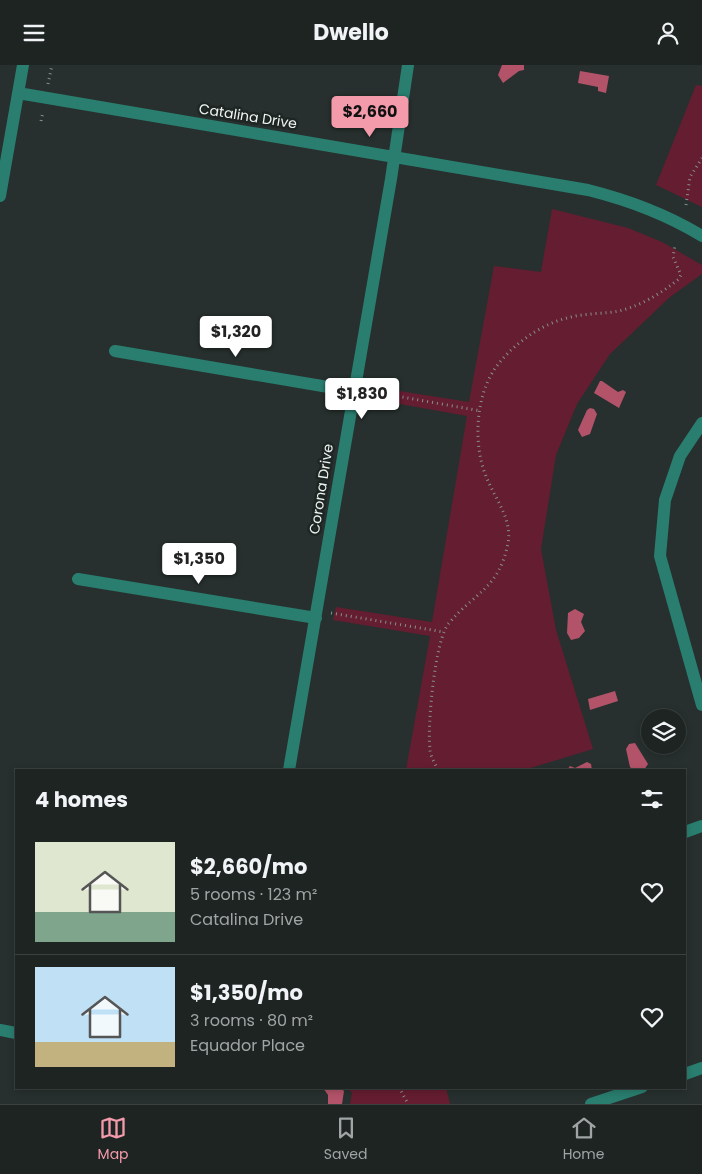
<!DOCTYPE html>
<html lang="en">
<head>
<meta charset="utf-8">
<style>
  :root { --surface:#1d2422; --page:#2a302f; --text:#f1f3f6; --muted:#a0a4a5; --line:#3b4140; --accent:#f39aab }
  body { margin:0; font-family:Poppins,sans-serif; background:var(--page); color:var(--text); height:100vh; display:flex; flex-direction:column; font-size:19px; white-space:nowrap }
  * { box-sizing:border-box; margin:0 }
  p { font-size:16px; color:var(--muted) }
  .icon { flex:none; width:28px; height:28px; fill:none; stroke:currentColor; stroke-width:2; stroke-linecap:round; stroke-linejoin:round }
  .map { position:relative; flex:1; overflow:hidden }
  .drawer { position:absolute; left:15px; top:704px; width:671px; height:320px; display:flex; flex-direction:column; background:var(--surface); border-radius:0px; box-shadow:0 2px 8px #0003,0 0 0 1px var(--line) }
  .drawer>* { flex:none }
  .fabs { position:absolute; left:641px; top:644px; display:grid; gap:10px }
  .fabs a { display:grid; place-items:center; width:45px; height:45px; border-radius:50%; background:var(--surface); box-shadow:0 2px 8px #0003,0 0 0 1px var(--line); font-size:25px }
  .price { position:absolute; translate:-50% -42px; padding:0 11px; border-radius:5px; background:#fff; color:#222; font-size:16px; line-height:32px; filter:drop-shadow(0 1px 2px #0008) }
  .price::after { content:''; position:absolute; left:50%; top:30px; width:15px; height:11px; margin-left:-8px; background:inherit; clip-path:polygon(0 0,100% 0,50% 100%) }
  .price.selected { background:var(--accent); color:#111 }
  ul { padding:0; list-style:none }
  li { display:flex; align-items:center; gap:15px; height:125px; padding:0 20px }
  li+li { border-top:1px solid var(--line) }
  li span { display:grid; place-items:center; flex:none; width:140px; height:100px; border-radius:0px; color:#555 }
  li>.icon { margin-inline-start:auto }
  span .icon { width:60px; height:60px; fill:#fffc; stroke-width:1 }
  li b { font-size:21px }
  h2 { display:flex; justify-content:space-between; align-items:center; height:60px; padding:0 20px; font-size:21px }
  header { display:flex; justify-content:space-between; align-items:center; height:65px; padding:0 20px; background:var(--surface); font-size:22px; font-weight:700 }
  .tabs { display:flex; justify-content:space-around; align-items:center; height:70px; border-top:1px solid var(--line); background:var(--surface); font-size:14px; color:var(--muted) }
  .tabs a { display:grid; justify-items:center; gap:2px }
  .tabs .selected { color:var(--accent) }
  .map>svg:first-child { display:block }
  .green { fill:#651d31 }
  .water { fill:#b35369 }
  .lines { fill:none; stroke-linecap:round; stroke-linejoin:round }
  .path { stroke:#888f8d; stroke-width:3; stroke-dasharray:1 4; stroke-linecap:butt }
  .minor { stroke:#297e6f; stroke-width:12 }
  .labels { text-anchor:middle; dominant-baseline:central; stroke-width:5; stroke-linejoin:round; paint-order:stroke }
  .street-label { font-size:14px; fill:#eef4f2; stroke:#1e2624 }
</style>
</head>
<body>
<header><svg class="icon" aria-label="menu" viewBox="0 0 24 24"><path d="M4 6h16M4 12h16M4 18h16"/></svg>Dwello<svg class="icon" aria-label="person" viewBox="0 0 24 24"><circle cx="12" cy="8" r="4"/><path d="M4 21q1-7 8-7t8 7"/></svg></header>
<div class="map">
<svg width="702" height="1039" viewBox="0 0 702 1039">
  <rect width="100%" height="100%" fill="#27302e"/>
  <path class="green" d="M696 20 702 21V142L656 120Z
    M552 144 628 163 662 177 702 200V209L670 232 610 289 577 339 556 390 541 484 556 565 593 684 524 705H406L430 571 333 555 336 542 432 557 467 351 372 334 374 322 469 337 494 201 541 207Z
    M348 1023H446L450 1039H350L352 1028Z"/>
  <path class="water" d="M502 0H524V5L519 6 503 18 498 10Z
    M580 6 609 11 606 28 598 26V22L578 18Z
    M600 316H602L618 327 623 325 626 327 619 343 594 328Z
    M590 343 594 344 597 349 590 369 582 372 578 365 587 345Z
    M575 544 584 549 581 557 585 566 579 573 571 575 567 568 568 548Z
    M615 626 618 636 590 645 588 634Z
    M635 678 648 699 644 705H633L630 702 626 684 629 679Z
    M587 697 591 699 592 705H567L570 701 575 703Z
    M323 1023H340L344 1026 342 1039H328V1030Z"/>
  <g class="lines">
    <path class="path" d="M48 19 52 0
      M41 56 43 47
      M686 140 690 112 702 93
      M368 326 481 346
      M331 548 444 567
      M438 705C435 698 430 691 430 684 427 662 435 573 449 558 475 527 499 524 508 478 512 456 498 438 489 418 473 386 474 336 494 305 511 280 542 258 571 252 587 248 604 249 619 246 643 240 661 228 679 214L681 210 673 192 675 180
      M399 1022 408 1039"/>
    <path class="minor" d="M18 28 588 125C628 135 666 149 702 171
      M0 131 23 0
      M115 286 352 326
      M702 358 680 391 665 435 660 491 702 640
      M78 514 316 553
      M289 705 391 114 408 0
      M685 767 702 761
      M0 965 16 968
      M685 1009 702 1003
      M591 1039 642 1022"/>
  </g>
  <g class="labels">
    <g class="street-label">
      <text transform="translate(248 51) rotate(9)">Catalina Drive</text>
      <text transform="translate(321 424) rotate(-81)">Corona Drive</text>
    </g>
  </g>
</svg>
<div class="fabs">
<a><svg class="icon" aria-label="layers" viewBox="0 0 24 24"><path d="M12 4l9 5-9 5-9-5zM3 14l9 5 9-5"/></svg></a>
</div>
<b class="price selected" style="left:370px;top:73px">$2,660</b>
<b class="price" style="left:236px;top:293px">$1,320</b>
<b class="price" style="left:362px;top:355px">$1,830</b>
<b class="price" style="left:199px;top:520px">$1,350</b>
<section class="drawer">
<h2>4 homes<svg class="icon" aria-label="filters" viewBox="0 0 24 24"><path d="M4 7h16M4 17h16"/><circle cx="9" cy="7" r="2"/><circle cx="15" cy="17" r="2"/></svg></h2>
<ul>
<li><span style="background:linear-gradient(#dfe7d0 70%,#7fa58c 0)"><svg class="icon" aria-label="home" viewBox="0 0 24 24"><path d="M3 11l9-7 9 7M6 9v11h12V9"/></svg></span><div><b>$2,660/mo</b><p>5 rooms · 123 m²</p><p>Catalina Drive</p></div><svg class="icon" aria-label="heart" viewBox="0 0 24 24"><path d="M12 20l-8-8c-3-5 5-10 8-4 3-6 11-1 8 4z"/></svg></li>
<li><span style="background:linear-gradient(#bfe0f5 75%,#c2b280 0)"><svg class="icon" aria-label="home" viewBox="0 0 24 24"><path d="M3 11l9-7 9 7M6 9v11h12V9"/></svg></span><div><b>$1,350/mo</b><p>3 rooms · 80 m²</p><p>Equador Place</p></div><svg class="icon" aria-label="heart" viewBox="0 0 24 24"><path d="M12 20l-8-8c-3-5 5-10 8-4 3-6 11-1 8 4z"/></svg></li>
</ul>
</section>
</div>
<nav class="tabs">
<a class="selected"><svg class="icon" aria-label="map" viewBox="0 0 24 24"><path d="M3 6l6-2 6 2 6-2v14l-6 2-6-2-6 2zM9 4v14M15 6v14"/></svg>Map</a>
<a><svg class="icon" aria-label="saved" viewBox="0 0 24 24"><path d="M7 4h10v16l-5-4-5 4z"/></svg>Saved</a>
<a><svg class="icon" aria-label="home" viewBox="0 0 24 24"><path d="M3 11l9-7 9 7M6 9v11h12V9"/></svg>Home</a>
</nav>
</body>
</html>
